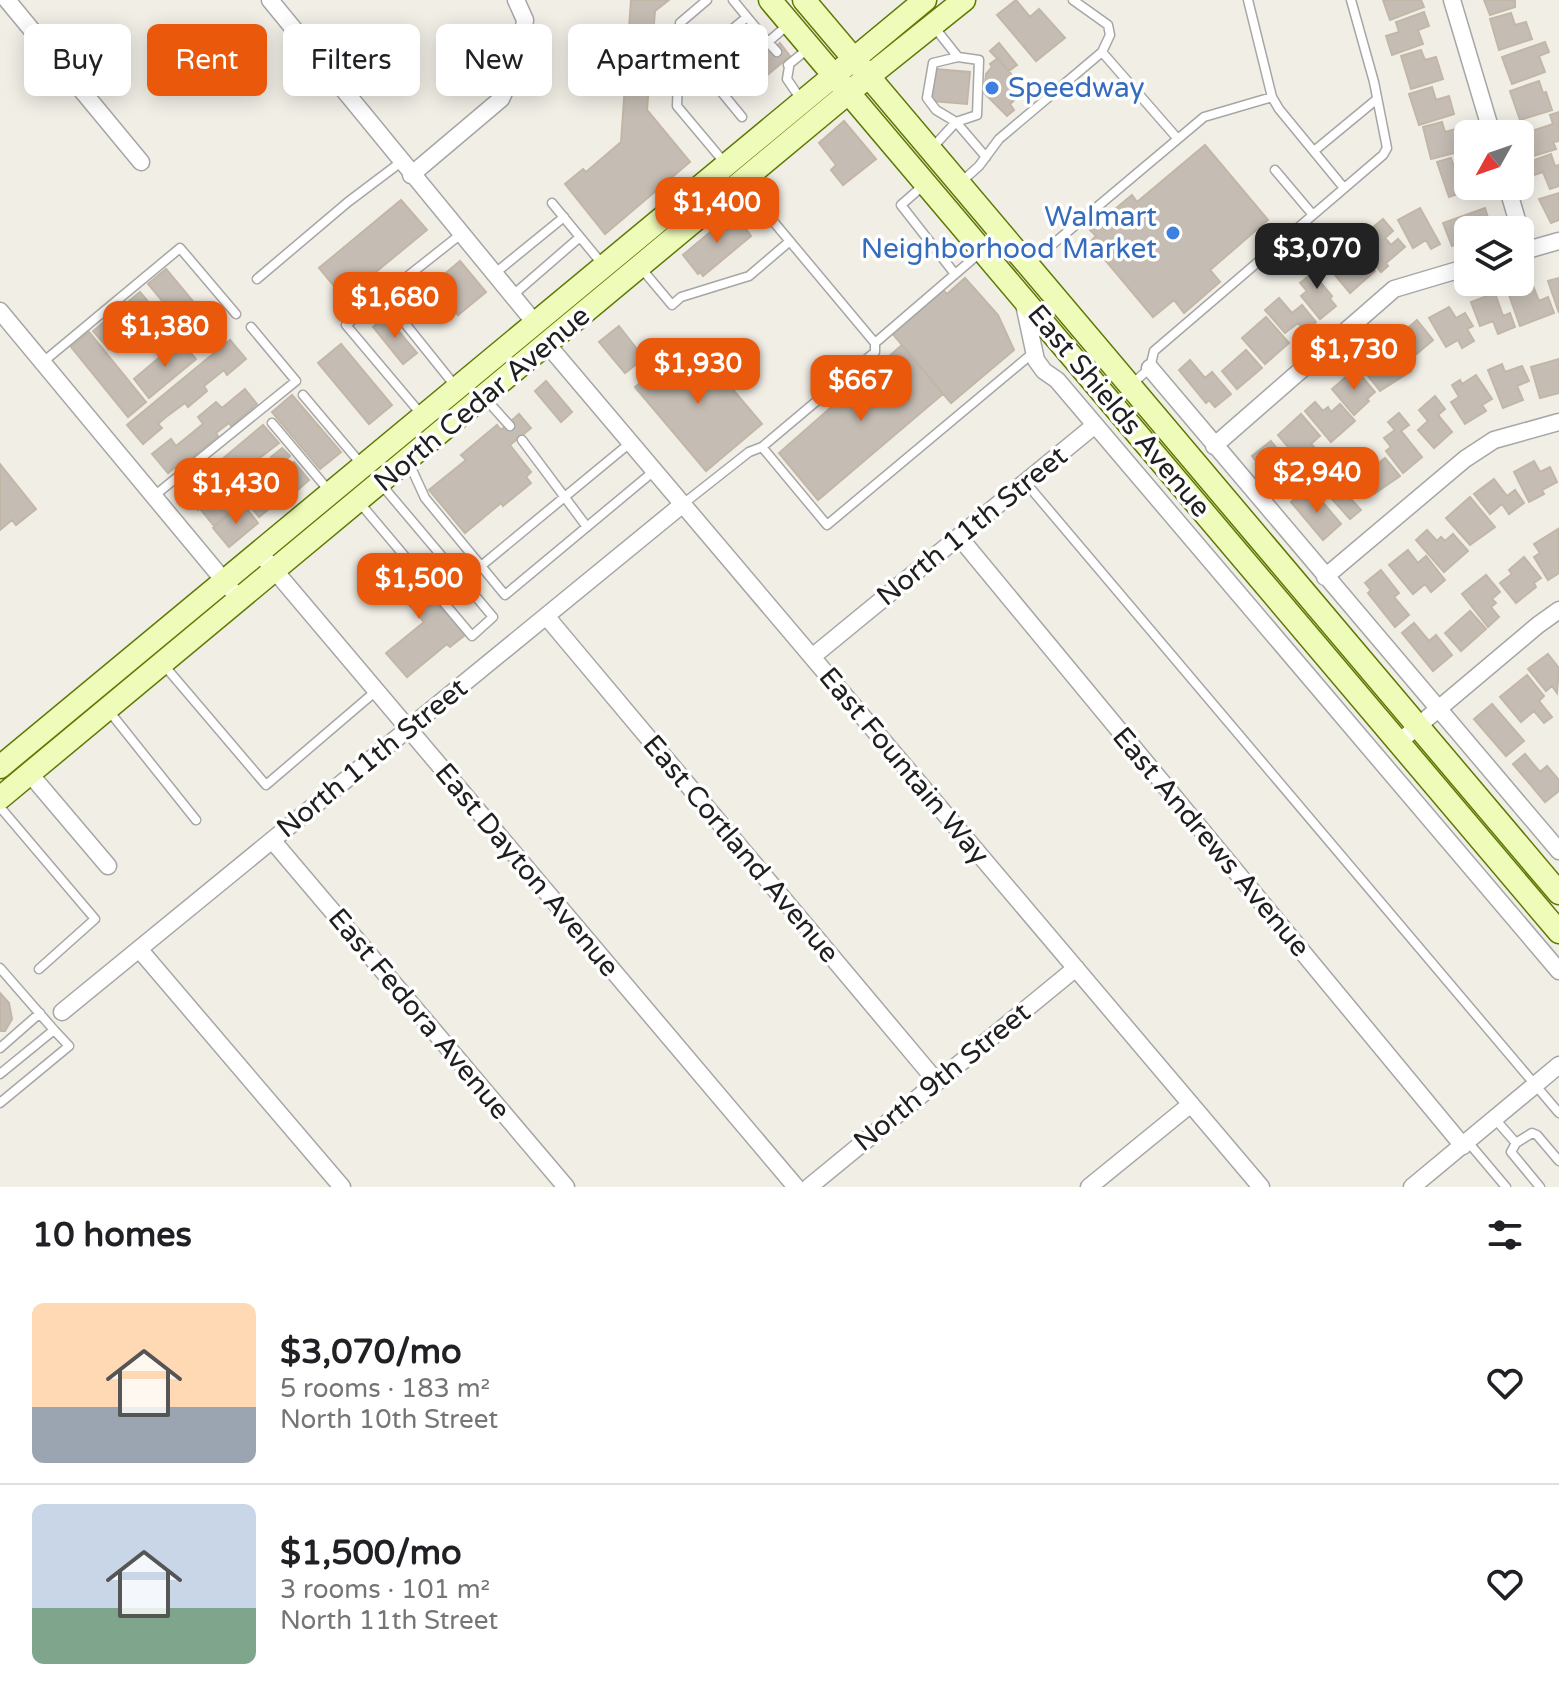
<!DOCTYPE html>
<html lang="en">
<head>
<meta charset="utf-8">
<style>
  :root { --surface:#fff; --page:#f6f6f6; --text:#202124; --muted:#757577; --line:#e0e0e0; --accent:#ea580c }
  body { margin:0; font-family:"Varela Round",sans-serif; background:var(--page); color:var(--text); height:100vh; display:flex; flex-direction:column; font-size:30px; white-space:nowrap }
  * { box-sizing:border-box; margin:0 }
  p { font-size:26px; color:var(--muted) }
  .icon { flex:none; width:44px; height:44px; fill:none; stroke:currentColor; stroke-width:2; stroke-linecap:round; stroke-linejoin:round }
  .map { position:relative; height:1187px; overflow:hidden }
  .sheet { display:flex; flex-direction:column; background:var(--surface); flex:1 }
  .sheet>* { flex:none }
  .guide { position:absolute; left:24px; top:24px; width:800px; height:72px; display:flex; gap:16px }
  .needle { width:52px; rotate:230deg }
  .fabs { position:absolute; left:1454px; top:120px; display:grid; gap:16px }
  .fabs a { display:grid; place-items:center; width:80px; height:80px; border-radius:12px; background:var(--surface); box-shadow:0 4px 20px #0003; font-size:40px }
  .price { position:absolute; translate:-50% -68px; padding:0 18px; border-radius:16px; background:var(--accent); color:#fff; font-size:26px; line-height:52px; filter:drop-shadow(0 2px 4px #0008) }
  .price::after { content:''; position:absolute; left:50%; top:48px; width:24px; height:18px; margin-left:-12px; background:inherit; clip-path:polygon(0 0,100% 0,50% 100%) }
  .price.current { background:#222; color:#fff }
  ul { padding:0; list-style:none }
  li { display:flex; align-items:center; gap:24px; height:200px; padding:0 32px }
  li+li { border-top:2px solid var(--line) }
  li span { display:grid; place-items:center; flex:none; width:224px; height:160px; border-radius:12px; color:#555 }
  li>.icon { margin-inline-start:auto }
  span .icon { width:96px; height:96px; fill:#fffc; stroke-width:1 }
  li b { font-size:34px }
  h2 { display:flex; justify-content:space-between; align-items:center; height:96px; padding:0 32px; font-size:34px }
  .tag { padding:0 28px; border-radius:12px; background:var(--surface); box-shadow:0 4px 20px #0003; font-size:28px; line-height:72px }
  .tag.current { background:var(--accent); color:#fff }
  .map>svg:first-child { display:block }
  .building { fill:#c5bdb4; stroke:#c2b6a7; stroke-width:2 }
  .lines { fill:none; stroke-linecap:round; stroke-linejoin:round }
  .lane-casing { stroke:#a6a6a6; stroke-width:11 }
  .street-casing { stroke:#a6a6a6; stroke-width:19 }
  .secondary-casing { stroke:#5e7903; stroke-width:25 }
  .lane { stroke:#fff; stroke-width:8 }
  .street { stroke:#fff; stroke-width:16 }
  .secondary { stroke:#effbb9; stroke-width:22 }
  .shop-dot { fill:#3f7fe0; stroke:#fff; stroke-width:3 }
  .labels { text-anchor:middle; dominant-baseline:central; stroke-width:7; stroke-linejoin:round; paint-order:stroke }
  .shop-label { font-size:28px; fill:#366cbe; stroke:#fff; text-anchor:start }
  .street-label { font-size:28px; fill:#1f1f1f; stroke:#fff }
</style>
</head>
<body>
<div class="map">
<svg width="1559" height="1187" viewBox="0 0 1559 1187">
  <rect width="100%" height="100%" fill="#f0eee5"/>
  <path class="building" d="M631 0H669L655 11 647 110 690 162 605 234 565 184 583 169 586 172 621 142Z
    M1016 0 1030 17 1039 9 1065 38 1036 61 997 15Z
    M1383 0H1421L1424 7 1390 20Z
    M1484 0H1515V7L1490 15Z
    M1424 12 1429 26 1418 30 1423 44 1392 55 1386 36 1399 32 1396 22Z
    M1511 13 1515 25 1526 22 1532 39 1499 50 1490 19Z
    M1545 42 1549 52 1539 56 1545 72 1512 84 1502 57Z
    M780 43 790 56 754 86 733 60 747 47 758 61Z
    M999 43 1017 65 1009 71 990 51Z
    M1421 50 1425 60 1436 57 1443 79 1411 89 1401 56Z
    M998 58 1025 91 1010 104 1014 110 1007 116 984 93 986 74 992 67 990 64Z
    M935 69 970 72 967 104 932 101Z
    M1539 81 1543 93 1546 92 1552 110 1520 120 1510 91Z
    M1432 87 1436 100 1449 96 1454 114 1419 125 1409 94Z
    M1559 112V141L1553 142 1556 149 1530 157 1523 134 1553 124 1550 115Z
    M844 121 876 159 843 185 831 170 836 165 819 143Z
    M1442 122 1445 132 1456 129 1462 151 1431 159 1423 127Z
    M1205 145 1268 220 1210 270 1220 282 1184 313 1174 300 1153 317 1090 242 1096 236 1090 230 1132 195 1137 202Z
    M1551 154 1555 166 1559 165V186L1550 189 1543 172 1534 175 1529 162Z
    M1451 158 1455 169 1468 165V186H1475L1476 188 1449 197 1437 162Z
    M1559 193V220L1551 223 1539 199Z
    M401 200 427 230 344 298 319 268Z
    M1420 208 1440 244 1431 249 1426 240 1413 248 1398 220Z
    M1485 208 1489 221 1474 226 1476 230H1468V240L1452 246 1443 223Z
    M734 212 751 236 703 276 700 272 698 274 683 255Z
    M1383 219 1393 231 1385 238 1391 245 1398 239 1405 247 1386 263 1388 266 1381 272 1363 250 1368 245 1361 237Z
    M1359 253 1375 271 1350 293 1335 275Z
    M1314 259 1324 271 1316 277 1332 296 1330 299 1336 306 1320 319 1301 296 1307 291 1300 283 1310 275 1303 268Z
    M460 261 486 292 458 315 433 284Z
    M166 269 222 336 204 351 148 284Z
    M965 278 998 315 1014 350 951 403 892 333 943 290 947 294Z
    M1559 278V313L1548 281Z
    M1532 283 1539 301 1548 297 1554 313 1520 326 1508 292Z
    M140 292 156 311 109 349 93 331Z
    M1495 293 1503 316 1510 313 1515 327 1498 334 1493 321 1480 326 1471 302Z
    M1279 298 1292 313 1302 305 1316 322 1305 331 1298 323 1285 333 1265 310Z
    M1449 307 1456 318 1465 313 1473 326 1467 329 1474 341 1462 348 1458 340 1446 347 1429 318Z
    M386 316 417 353 403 364 373 327Z
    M1266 317 1289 343 1265 364 1242 338Z
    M1417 320 1433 340 1408 361 1392 342Z
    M619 326 644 358 625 373 599 342Z
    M89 332 146 402 128 417 71 347Z
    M180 340 196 359 149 398 134 379Z
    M230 340 246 359 227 375 224 370 204 386 207 391 188 407 185 403 166 417 158 424 162 428 143 444 127 425Z
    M691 340 762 424 706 471 635 387Z
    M341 344 392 405 369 424 318 363Z
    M902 345 943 394 818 500 779 453Z
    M1377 347 1386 359 1395 352 1411 371 1380 391 1358 363Z
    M1246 350 1262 368 1237 389 1222 371Z
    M1559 359V393L1540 398 1531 367Z
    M1190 360 1205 378 1212 372 1231 394 1215 407 1209 400 1206 403 1179 370Z
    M1502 364 1505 372 1522 366 1529 381 1517 386 1523 400 1503 408 1488 370Z
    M1355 369 1375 392 1367 399 1369 401 1354 415 1332 389Z
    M1476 375 1492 399 1482 405 1486 411 1465 424 1451 402 1459 397 1452 385 1460 380 1462 384Z
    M546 381 572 412 561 422 535 391Z
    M245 389 257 404 231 426 229 423 216 433 218 436 185 463 183 461 168 473 152 454 171 439 176 446 203 424 198 417 216 402 222 408Z
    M292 395 341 452 320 469 272 412Z
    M1435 396 1445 409 1438 415 1452 432 1434 448 1418 430 1428 421 1419 410Z
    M1315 402 1323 411 1328 407 1331 412 1340 404 1355 421 1331 442 1305 411Z
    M1399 413 1409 425 1401 431 1422 457 1403 473 1386 451 1391 447 1384 438 1395 430 1388 422Z
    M519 414 531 428 510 445 531 472 526 477 531 483 503 506 501 503 465 533 429 490 466 460 461 455 497 425 501 430Z
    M1301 414 1320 436 1311 444 1315 448 1300 461 1278 435Z
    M263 425 279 443 227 483 198 510 183 492Z
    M1271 441 1287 461 1281 466 1297 485 1284 496 1252 456Z
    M282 448 290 456 279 466 271 457Z
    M1368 456 1375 466 1385 458 1400 476 1374 494 1353 468Z
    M1534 461 1540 472 1550 467 1557 482 1542 490 1544 494 1529 502 1514 472Z
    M294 462 309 480 281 505 265 486Z
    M0 464 36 509 16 525 12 520 0 530Z
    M1347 467 1363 486 1350 498 1361 510 1350 519 1322 488Z
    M1494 479 1507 496 1515 490 1524 503 1509 514 1502 504 1490 514 1474 494Z
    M260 486 275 504 259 517 244 499Z
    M1302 492 1313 504 1320 499 1341 524 1323 540 1291 502Z
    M219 495 232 510 214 526 201 510Z
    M1470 497 1495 527 1470 545 1446 518Z
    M243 504 258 523 229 547 213 528Z
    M1558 529 1559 573 1548 580 1534 557 1540 553 1534 544Z
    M1427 530 1437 541 1441 537 1445 541 1453 534 1468 551 1444 572 1416 540Z
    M1408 550 1418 563 1426 556 1445 580 1431 592 1425 584 1413 594 1389 565Z
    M397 555 465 635 450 647 447 644 407 677 386 653 424 622 380 570Z
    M1524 557 1541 578 1534 583 1536 587 1516 603 1500 583 1512 574 1509 570Z
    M1381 570 1399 593 1394 597 1409 615 1395 627 1368 593 1371 590 1365 583Z
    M1486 575 1500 592 1492 599 1496 603 1491 607 1499 617 1488 627 1462 594Z
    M1470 611 1486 629 1461 651 1445 633Z
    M1414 623 1429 641 1436 635 1452 655 1433 671 1402 633Z
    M1548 654 1559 668 1557 693 1552 686 1546 691 1528 669Z
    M1527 675 1544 696 1539 701 1552 717 1544 723 1534 711 1521 722 1500 697Z
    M1492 704 1524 741 1506 756 1474 719Z
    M1525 754 1540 772 1547 766 1559 780V791L1545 802 1513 764Z
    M0 993 9 1003 12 1019 5 1031H0Z"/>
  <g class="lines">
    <defs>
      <path id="lane" d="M707 0 680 23 677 106 724 162
        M1073 0 1108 25 1110 35 1102 52 1177 138
        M1248 0 1272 97 1279 109 1344 188
        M747 17 768 42 789 24
        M768 42 777 52
        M958 57 933 63 927 98 936 110 956 122 986 157
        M788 65 809 48
        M701 67 705 52 747 17 733 0
        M789 67 787 79 802 101
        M678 87 701 67 742 117
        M933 147 956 122 977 115 979 60 958 57 935 28
        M1314 151 1377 99
        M1275 170 1313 215
        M742 184 875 343
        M925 184 901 205 955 274
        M959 184 979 166 999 139 1102 52
        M552 203 603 265
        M1028 265 1204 117 1272 97
        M641 268 672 305 681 297 749 276 790 241
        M494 274 564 217
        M257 279 348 202 401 162
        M513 295 580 237
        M383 296 456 387
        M43 362 180 248 236 314
        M1132 384 1150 368 1154 351 1383 155 1387 148 1374 82 1351 0
        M303 395 362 465
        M484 397 510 426
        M421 414 346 325 461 234
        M272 423 330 492
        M522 440 587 527
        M762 447 827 525 1034 352
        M408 461 425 498 505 595 654 471
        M1026 483 1559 1113
        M154 496 296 381 251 327
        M359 502 472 636 493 617 380 483
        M683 504 749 452 762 447 875 352V343L982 251
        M481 566 630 443
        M163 664 266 785 376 691
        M109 711 196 820
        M0 807 95 919 39 969
        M0 968 54 1030 0 1074
        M0 1048 40 1013
        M0 1103 69 1046 54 1030
        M1495 1119 1516 1143 1511 1152 1540 1187
        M1468 1142 1506 1187
        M1516 1143 1532 1133 1537 1135 1559 1161"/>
      <path id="street" d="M7 0 141 162
        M270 0 535 323
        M1452 0 1492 134
        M411 175 501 99 520 57 525 20 516 0
        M1507 186 1526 250
        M1520 252 1559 241
        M1024 304 1036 360 1044 371 1057 380 1559 971
        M0 311 240 600
        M547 344 1261 1187
        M1150 368 1559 851
        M1214 446 1394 289 1468 267
        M960 538 1463 1146
        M259 552 796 1187
        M1325 577 1465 459 1494 440 1559 422
        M546 616 937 1082
        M812 657 1095 425
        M1399 742 1538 625 1559 610
        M30 774 108 866
        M272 840 566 1187
        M139 949 342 1187
        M62 1012 683 504
        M809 1187 1076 968
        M1089 1187 1191 1104
        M1412 1187 1559 1065"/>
      <path id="secondary" d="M770 0 1559 932
        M804 0 1559 893
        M0 767 925 0
        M0 798 848 93 964 0"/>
    </defs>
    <use href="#lane" class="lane-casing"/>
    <use href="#street" class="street-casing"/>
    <use href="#secondary" class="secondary-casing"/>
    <use href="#lane" class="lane"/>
    <use href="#street" class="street"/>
    <use href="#secondary" class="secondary"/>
  </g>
  <g class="shop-dot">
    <circle cx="992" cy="88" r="8"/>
    <circle cx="1173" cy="233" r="8"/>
  </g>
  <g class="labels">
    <g class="shop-label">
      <text x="1008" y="88">Speedway</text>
      <text x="1157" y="217" text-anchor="end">Walmart<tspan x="1157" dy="32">Neighborhood Market</tspan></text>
    </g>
    <g class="street-label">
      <text transform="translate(482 399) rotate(-40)">North Cedar Avenue</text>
      <text transform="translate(1119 411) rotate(50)">East Shields Avenue</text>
      <text transform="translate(972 526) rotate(-39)">North 11th Street</text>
      <text transform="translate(372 758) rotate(-39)">North 11th Street</text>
      <text transform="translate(904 766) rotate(50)">East Fountain Way</text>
      <text transform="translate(1211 842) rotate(50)">East Andrews Avenue</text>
      <text transform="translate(741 849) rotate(50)">East Cortland Avenue</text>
      <text transform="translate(527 870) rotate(50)">East Dayton Avenue</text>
      <text transform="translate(419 1014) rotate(50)">East Fedora Avenue</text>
      <text transform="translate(942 1077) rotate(-39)">North 9th Street</text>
    </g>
  </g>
</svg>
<div class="fabs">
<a><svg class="needle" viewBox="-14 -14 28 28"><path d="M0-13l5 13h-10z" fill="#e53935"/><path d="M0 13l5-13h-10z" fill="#757577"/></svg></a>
<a><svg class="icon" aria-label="layers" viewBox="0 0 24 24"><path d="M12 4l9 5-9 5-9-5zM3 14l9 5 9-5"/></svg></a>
</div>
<b class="price" style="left:717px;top:245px">$1,400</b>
<b class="price current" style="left:1317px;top:291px">$3,070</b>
<b class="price" style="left:395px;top:340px">$1,680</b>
<b class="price" style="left:165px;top:369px">$1,380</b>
<b class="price" style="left:1354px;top:392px">$1,730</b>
<b class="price" style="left:698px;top:406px">$1,930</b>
<b class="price" style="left:861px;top:423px">$667</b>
<b class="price" style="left:1317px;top:515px">$2,940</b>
<b class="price" style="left:236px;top:526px">$1,430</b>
<b class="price" style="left:419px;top:621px">$1,500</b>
<div class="guide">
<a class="tag">Buy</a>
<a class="tag current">Rent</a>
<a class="tag">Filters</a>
<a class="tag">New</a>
<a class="tag">Apartment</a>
</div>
</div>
<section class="sheet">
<h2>10 homes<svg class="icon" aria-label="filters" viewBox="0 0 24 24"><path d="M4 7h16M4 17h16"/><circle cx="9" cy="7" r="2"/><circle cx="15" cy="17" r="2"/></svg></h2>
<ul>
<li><span style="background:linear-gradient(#ffd9b3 65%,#9aa5b1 0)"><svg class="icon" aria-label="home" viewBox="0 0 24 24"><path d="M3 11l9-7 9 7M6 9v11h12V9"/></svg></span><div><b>$3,070/mo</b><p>5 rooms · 183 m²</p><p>North 10th Street</p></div><svg class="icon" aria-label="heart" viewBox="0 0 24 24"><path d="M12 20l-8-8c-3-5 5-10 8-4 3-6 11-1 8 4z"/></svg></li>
<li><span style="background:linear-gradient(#c9d6e8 65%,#7fa58c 0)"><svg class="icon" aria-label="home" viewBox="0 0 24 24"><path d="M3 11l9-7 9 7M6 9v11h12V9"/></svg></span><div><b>$1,500/mo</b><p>3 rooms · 101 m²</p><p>North 11th Street</p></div><svg class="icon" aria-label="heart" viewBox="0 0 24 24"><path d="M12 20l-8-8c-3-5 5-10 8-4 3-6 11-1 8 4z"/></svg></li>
</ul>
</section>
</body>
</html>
